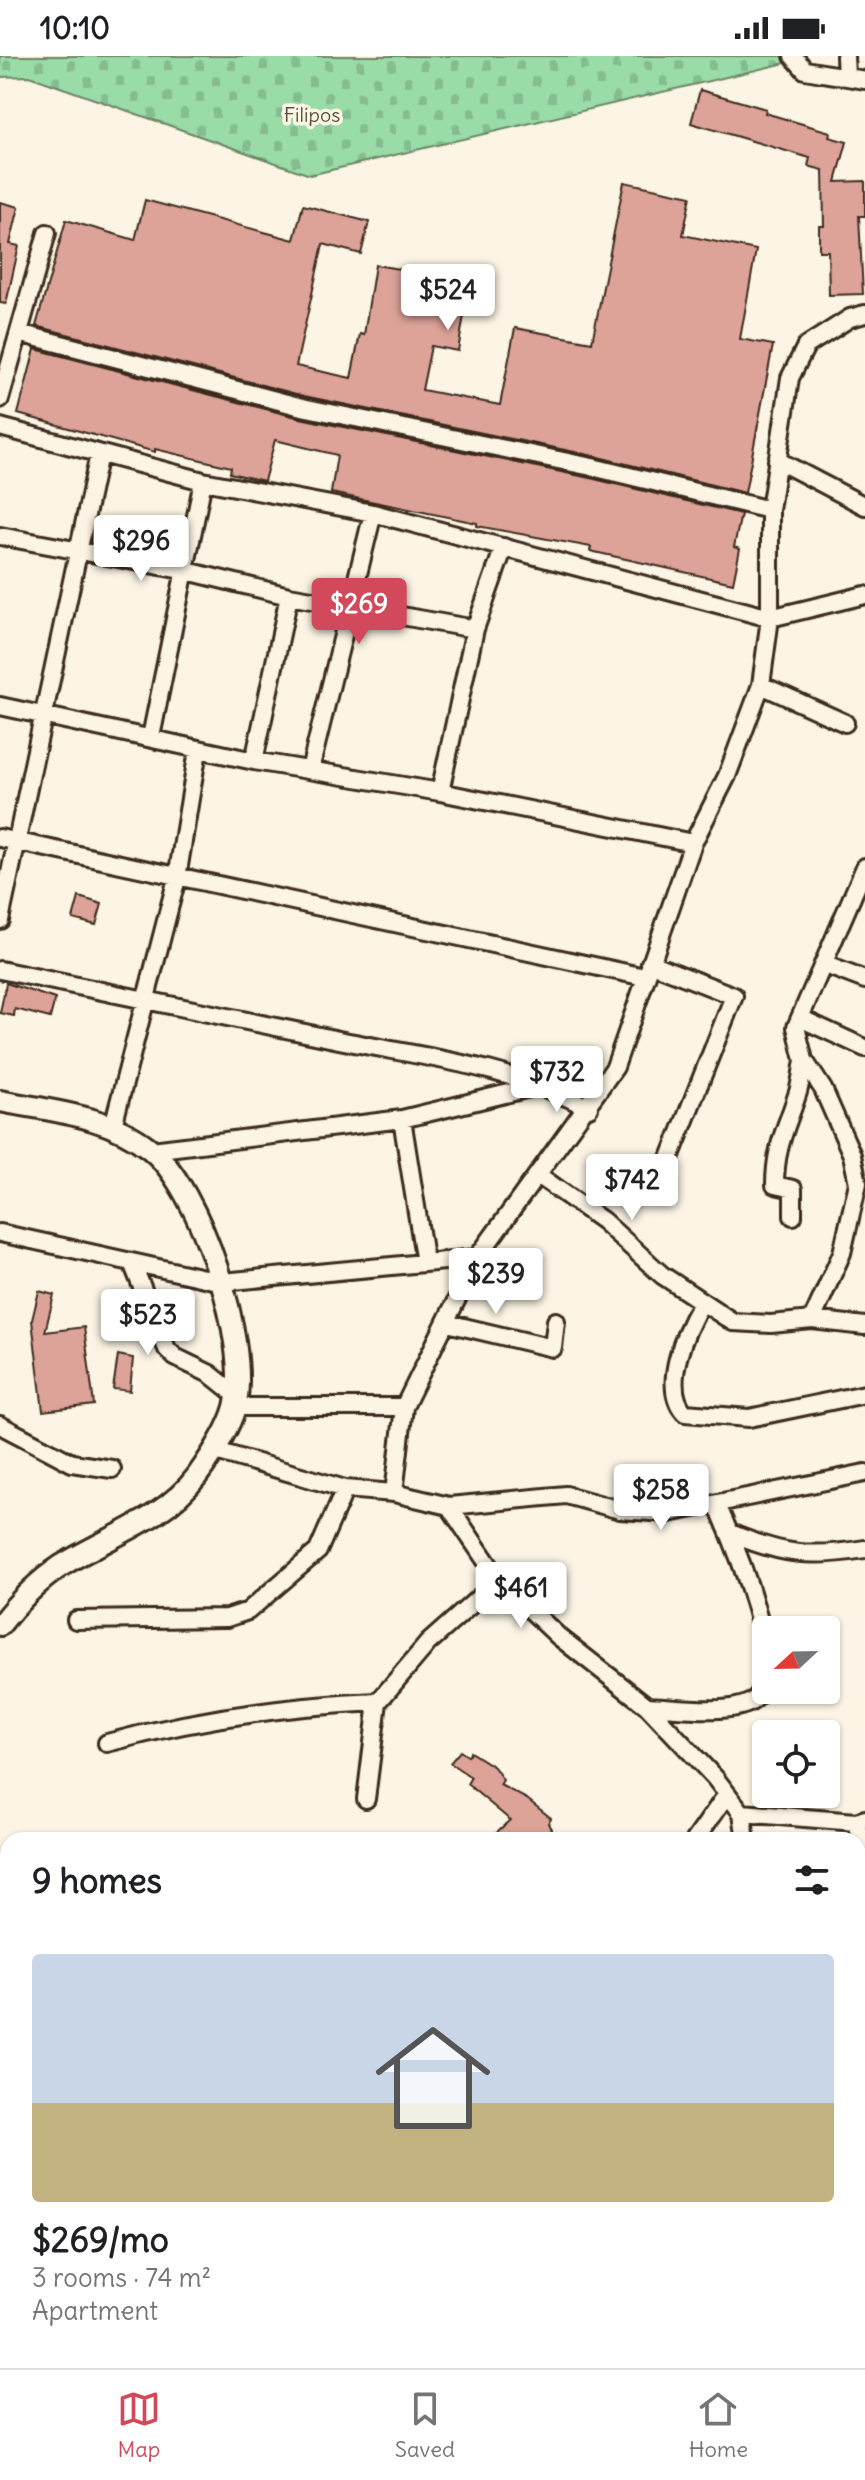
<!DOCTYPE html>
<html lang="en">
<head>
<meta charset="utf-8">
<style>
  :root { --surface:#fff; --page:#f6f6f6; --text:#202124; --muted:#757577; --line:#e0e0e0; --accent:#d1495b }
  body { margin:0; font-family:Delius,sans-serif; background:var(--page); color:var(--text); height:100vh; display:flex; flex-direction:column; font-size:30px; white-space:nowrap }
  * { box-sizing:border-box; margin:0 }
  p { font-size:26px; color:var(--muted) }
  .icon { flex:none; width:44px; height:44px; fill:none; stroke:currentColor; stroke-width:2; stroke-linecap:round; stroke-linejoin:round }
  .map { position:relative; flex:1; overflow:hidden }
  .drawer { position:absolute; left:0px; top:1776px; width:866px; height:536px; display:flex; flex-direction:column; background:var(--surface); border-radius:24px 24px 0 0; box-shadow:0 2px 6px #0004 }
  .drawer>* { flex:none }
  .needle { width:52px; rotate:248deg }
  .buttons { position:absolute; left:752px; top:1560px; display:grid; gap:16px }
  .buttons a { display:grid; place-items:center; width:88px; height:88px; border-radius:8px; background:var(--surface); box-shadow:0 2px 6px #0004; font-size:40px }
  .price { position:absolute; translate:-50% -68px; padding:0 18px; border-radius:8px; background:#fff; color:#222; font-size:26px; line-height:52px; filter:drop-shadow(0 2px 4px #0008) }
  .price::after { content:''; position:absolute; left:50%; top:48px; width:24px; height:18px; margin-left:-12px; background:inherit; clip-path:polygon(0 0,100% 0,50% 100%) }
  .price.current { background:var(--accent); color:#fff }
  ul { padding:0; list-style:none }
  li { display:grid; align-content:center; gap:16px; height:424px; padding:0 32px }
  li span { display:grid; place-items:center; height:248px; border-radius:8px; color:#555 }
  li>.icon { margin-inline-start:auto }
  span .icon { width:144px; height:144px; fill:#fffc; stroke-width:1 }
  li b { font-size:34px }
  h2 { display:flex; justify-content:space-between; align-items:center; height:96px; padding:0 32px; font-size:34px }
  .status { display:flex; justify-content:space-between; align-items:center; height:56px; padding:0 40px; background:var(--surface); direction:ltr }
  .status svg { height:22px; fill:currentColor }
  .dock { display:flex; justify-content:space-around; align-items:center; height:112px; border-top:2px solid var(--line); background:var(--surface); font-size:22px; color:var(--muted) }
  .dock a { display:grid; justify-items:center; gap:4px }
  .dock .current { color:var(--accent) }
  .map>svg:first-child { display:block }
  .cemetery { fill:url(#cemetery-stones); stroke:#6a8363; stroke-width:2 }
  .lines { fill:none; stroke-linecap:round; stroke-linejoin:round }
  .river { stroke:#87d7e3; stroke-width:34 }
  .building { fill:#dda399; stroke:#3b2a1e; stroke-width:2 }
  .minor-casing { stroke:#3b2a1e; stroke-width:22 }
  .tertiary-casing { stroke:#3b2a1e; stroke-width:26 }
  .minor { stroke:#fcf5e5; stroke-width:16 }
  .tertiary { stroke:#fcf5e5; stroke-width:20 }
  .labels { text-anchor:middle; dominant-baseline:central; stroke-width:7; stroke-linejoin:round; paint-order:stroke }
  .park-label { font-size:20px; fill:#525640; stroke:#fcf5e5 }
</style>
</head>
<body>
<div class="status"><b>10:10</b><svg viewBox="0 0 49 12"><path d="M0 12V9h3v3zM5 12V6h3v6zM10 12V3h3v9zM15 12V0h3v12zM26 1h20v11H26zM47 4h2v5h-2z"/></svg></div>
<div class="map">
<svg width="865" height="2312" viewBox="0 0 865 2312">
  <defs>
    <pattern id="cemetery-stones" width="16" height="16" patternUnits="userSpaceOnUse" patternTransform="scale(2)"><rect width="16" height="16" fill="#99dca8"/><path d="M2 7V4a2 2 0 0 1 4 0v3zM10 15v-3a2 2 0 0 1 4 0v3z" fill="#85bd90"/></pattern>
  </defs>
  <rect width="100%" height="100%" fill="#fcf5e5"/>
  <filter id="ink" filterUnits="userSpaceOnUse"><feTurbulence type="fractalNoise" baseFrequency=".0125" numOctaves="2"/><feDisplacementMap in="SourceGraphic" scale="16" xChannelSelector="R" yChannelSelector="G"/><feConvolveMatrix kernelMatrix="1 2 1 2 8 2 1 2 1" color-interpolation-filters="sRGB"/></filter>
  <g filter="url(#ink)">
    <path class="cemetery" d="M0 0H794V5L310 119 29 20 0 21Z"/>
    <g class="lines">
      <path class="river" d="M858 2206H865
        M251 2312 254 2304"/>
    </g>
    <path class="building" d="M700 34 766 53 765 57 830 76 829 81 847 86 836 126 865 125V160H859L863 238 829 239 828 195H819V170H824L823 114 808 110 810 102 691 67Z
      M624 126 691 140 683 179 756 194 740 283 773 289 745 437 594 400 304 340 36 270 66 164 135 184 145 144 294 184 303 149 369 166 361 198 323 188 296 310 351 322 360 278 364 279 375 209 483 227 478 255 465 253 458 295 431 290 422 334 500 349 515 272 592 286Z
      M0 146 19 151 10 188 19 190 6 248 0 247Z
      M35 293 300 362 590 422 741 458 734 491 740 493 733 527 590 495 591 491 477 470V467L331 437 337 399 275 384 264 425 230 417 231 411 155 393V396L18 358Z
      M79 841 102 848 96 869 73 863Z
      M6 927 55 943 50 962 15 953 14 960 0 957Z
      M39 1235 54 1239 45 1276 84 1271 94 1349 43 1355 32 1264Z
      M123 1238 133 1239 138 1252 137 1261 120 1258Z
      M118 1299 133 1302 130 1335 113 1333Z
      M460 1695 468 1700 470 1696 494 1711 503 1724 500 1729 527 1743 551 1762 548 1767 553 1777 542 1784H488L510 1764 467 1728 471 1721 450 1707Z"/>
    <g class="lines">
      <defs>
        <path id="minor" d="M793 0 805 14 865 24
          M845 0 846 20
          M19 277 302 351 592 411 770 454
          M0 343 47 177
          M0 371 203 425 373 457 770 562 865 539
          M777 404 865 450
          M0 480 187 515 289 540 475 573
          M761 629 845 667
          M0 650 254 705 440 736 693 787
          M151 681 203 425
          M254 705 289 540
          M310 714 373 457
          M440 736 475 573 504 491
          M0 782 645 921
          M0 864 99 398
          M650 907 734 940 666 1112
          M823 908 865 924
          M0 914C113 938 226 961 339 984 428 1002 506 1009 589 1052
          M800 962 865 992
          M402 1063 425 1207
          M113 1070 177 822 198 694
          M152 1094 402 1063 542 1029
          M538 1119 603 1165 662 1219 733 1266 771 1268 812 1264 865 1270
          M793 1160V1133L775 1129C775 1090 787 1071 798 1036 801 1026 802 1015 804 1004
          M0 1177 222 1226 477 1202
          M133 1209 167 1293 175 1301 210 1318 235 1338
          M701 1248C686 1273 660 1331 685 1357L749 1362 865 1338
          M812 1264 842 1197 858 1127 852 1099 823 1033 804 1004 796 971 865 811
          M447 1267 553 1292 556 1265
          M235 1351H404
          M0 1369 72 1407 112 1413
          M213 1394 345 1433 394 1437 449 1450 566 1439 620 1454 669 1457 865 1417
          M394 1437 404 1351 477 1202 615 1011 693 787 727 720 761 629 770 562V454L790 322 806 290 850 262 865 258
          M449 1450 499 1524 558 1580 647 1650 715 1722 742 1757 746 1784
          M730 1477C783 1499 809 1502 865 1493
          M76 1564 227 1562 248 1555 318 1495 345 1433
          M647 1650C674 1651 728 1659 751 1646 793 1622 732 1482 717 1449
          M107 1687C198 1662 285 1650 378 1646
          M366 1743 378 1646 428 1587 499 1524
          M742 1757 856 1766 865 1763
          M856 1766 865 1792
          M695 1784 727 1738
          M858 1923 865 1932
          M0 1966 8 1962
          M858 2027 865 2026
          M0 2142 8 2160
          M40 2304 41 2312
          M565 2304 576 2312"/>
        <path id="tertiary" d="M0 1045C51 1055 107 1059 149 1092 200 1131 251 1288 235 1351 229 1373 210 1402 197 1420 163 1465 106 1481 61 1510 37 1526 17 1547 0 1569"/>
      </defs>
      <use href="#minor" class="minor-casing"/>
      <use href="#tertiary" class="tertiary-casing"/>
      <use href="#minor" class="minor"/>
      <use href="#tertiary" class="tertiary"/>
    </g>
  </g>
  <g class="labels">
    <g class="park-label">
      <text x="312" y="58">Filipos</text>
    </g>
  </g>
</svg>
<div class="buttons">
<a><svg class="needle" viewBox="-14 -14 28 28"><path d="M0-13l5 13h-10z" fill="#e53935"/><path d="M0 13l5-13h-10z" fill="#757577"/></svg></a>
<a><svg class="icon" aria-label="locate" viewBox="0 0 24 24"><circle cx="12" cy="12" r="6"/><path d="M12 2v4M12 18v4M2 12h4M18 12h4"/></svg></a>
</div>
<b class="price" style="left:448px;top:276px">$524</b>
<b class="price" style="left:141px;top:527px">$296</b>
<b class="price current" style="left:359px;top:590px">$269</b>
<b class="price" style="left:557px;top:1058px">$732</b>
<b class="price" style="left:632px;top:1166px">$742</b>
<b class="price" style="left:496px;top:1260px">$239</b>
<b class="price" style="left:148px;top:1301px">$523</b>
<b class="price" style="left:661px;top:1476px">$258</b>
<b class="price" style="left:521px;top:1574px">$461</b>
<section class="drawer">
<h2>9 homes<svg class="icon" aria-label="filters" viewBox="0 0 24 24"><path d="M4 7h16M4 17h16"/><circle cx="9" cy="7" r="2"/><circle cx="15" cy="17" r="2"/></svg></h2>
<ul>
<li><span style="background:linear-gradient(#c9d6e8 60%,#c2b280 0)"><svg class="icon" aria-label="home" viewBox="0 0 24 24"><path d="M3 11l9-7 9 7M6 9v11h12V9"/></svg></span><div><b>$269/mo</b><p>3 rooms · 74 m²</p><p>Apartment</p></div></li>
</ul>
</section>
</div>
<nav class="dock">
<a class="current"><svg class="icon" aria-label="map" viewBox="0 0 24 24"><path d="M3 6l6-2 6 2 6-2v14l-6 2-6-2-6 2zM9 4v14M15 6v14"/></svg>Map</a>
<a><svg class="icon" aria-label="saved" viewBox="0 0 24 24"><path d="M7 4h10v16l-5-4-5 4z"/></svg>Saved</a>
<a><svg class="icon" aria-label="home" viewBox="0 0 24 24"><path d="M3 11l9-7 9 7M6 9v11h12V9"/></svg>Home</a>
</nav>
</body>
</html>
